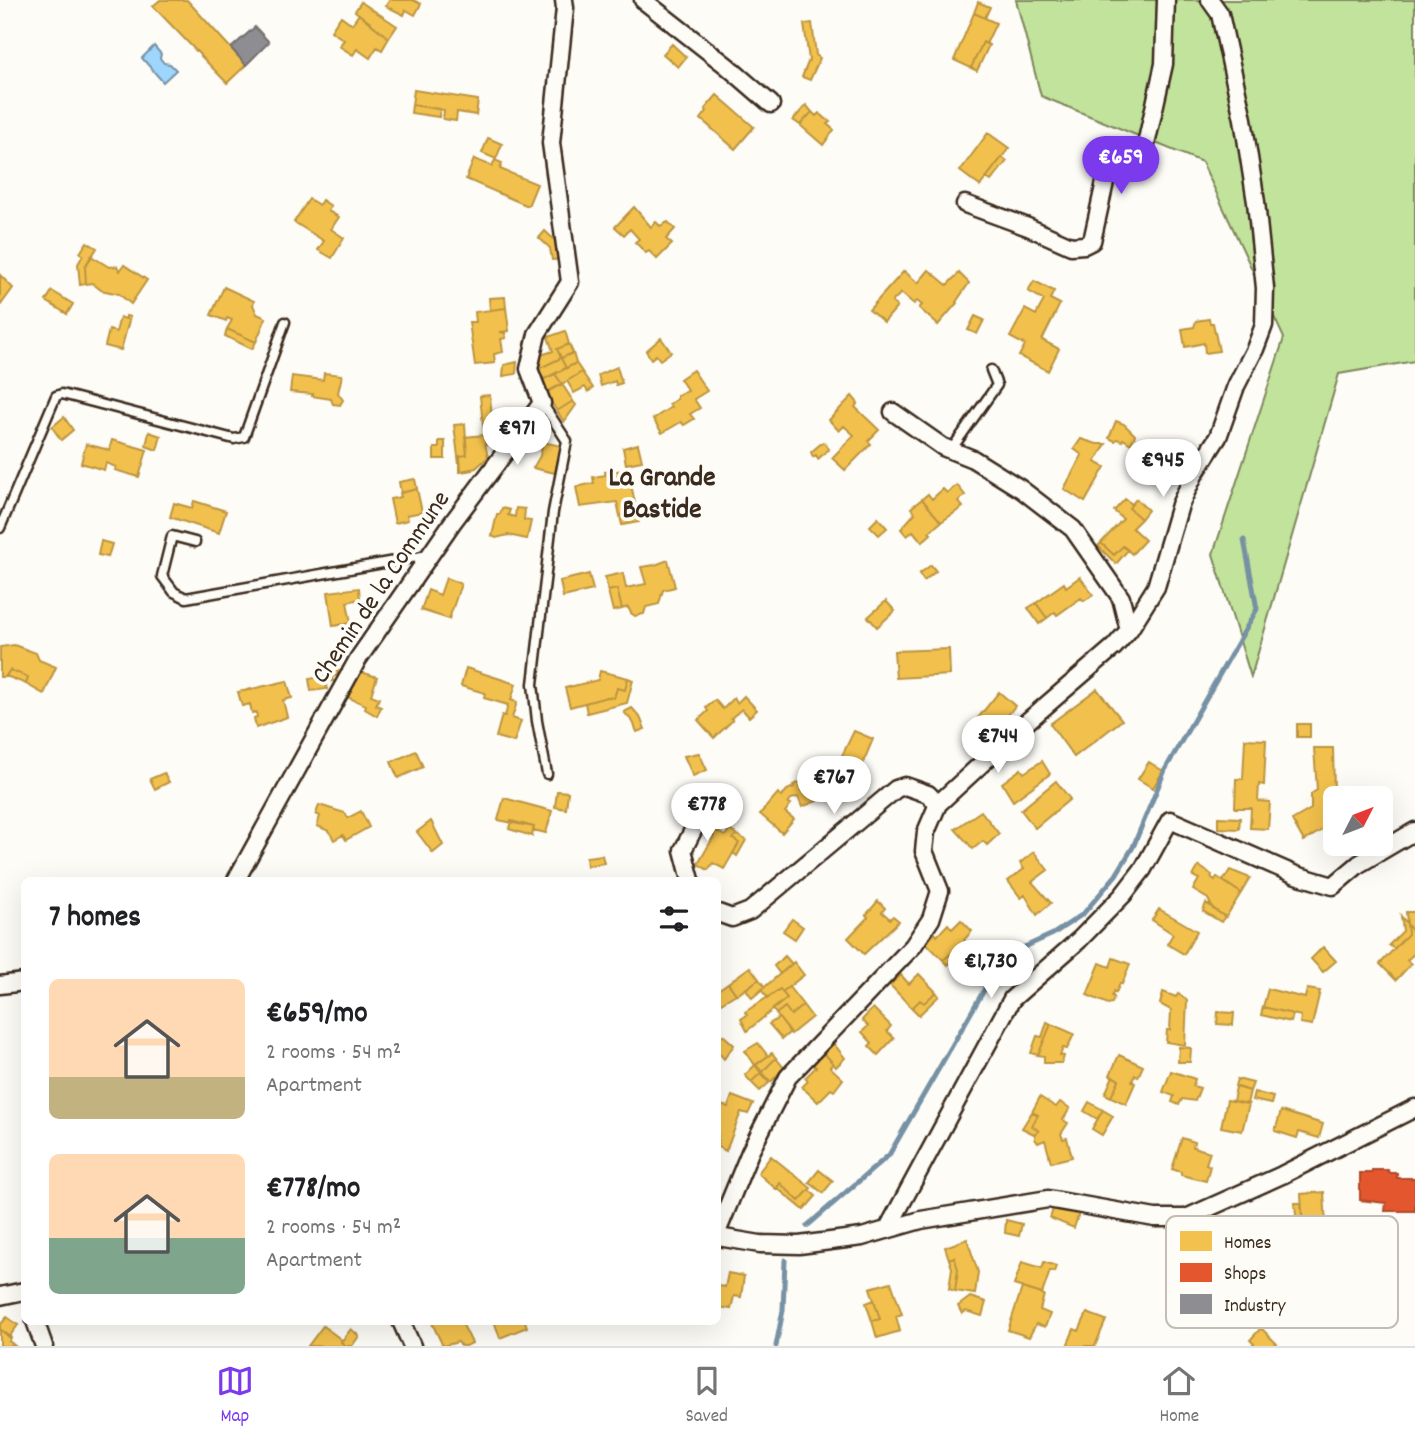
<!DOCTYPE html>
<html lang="en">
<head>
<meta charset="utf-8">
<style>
  :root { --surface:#fff; --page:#f6f6f6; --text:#202124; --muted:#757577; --line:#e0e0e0; --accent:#7c3aed }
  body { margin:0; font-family:Dekko,sans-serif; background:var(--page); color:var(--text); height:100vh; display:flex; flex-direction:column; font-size:26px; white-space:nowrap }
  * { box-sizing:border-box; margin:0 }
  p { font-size:23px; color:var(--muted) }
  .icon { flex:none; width:38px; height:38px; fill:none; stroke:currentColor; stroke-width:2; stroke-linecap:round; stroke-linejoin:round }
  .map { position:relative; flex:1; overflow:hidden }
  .details { position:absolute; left:21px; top:877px; width:700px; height:448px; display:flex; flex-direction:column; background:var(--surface); border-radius:10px; box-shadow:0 7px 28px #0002 }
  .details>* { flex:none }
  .needle { width:46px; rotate:48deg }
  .fabs { position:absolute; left:1323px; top:786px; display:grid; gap:14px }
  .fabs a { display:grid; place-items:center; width:70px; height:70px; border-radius:10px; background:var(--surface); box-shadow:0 7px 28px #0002; font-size:35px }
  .price { position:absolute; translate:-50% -60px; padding:0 16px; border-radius:24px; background:#fff; color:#222; font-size:23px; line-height:46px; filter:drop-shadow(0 2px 4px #0008) }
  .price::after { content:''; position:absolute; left:50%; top:42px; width:21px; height:16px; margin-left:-10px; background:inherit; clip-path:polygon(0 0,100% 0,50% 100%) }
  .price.selected { background:var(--accent); color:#fff }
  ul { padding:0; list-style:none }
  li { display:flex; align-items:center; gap:21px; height:175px; padding:0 28px }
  li span { display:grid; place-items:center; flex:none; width:196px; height:140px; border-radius:10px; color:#555 }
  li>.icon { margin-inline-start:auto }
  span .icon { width:84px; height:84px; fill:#fffc; stroke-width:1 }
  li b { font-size:30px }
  h2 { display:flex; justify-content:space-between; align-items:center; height:84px; padding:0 28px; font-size:30px }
  .tab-bar { display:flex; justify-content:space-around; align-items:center; height:98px; border-top:2px solid var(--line); background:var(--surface); font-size:19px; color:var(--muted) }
  .tab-bar a { display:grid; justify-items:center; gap:4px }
  .tab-bar .selected { color:var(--accent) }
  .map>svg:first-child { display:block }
  .green { fill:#c2e39b; stroke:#7e865c; stroke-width:2 }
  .water { fill:#9fd6fe; stroke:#7791a4; stroke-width:2 }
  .homes { fill:#f2c14e; stroke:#bb9440; stroke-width:2 }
  .shops { fill:#e4572e; stroke:#b14a29; stroke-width:2 }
  .industry { fill:#8d8d92; stroke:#746f6f; stroke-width:2 }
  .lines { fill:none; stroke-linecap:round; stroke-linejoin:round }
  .stream { stroke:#7791a4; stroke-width:5 }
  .service-casing { stroke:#3b2a1e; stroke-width:13 }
  .minor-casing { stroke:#3b2a1e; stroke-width:21 }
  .service { stroke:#fdfcf7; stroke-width:8 }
  .minor { stroke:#fdfcf7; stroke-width:16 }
  .labels { text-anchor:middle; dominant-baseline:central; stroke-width:7; stroke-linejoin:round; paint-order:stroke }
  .street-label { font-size:26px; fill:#3b2a1e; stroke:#fdfcf7 }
  .neighbourhood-label { font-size:28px; font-weight:bold; fill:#3b2a1e; stroke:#fdfcf7 }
  .key { fill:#fdfcf7; stroke:#c3bdb6; stroke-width:2 }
  .key-label { font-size:19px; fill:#3b2a1e }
</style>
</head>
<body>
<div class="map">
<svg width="1415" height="1346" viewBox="0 0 1415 1346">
  <rect width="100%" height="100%" fill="#fdfcf7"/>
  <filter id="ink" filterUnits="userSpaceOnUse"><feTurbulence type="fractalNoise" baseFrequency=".0143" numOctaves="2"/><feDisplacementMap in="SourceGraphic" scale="14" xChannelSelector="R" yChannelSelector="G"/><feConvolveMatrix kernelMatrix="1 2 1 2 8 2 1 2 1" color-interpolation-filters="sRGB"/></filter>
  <g filter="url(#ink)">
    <path class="green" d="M1016 0H1415V361L1339 374 1251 677 1213 554 1284 338 1202 162 1041 96Z"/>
    <path class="water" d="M154 46 161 54 160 58 164 63 170 64 176 70 163 82 142 58Z"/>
    <path class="homes" d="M160 0H187L246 65 227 83 153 6Z
      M389 0H413L421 4 415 15 406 10 404 15 386 6Z
      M361 2 397 26 389 38 355 11Z
      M978 2 990 7 985 18 974 13Z
      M974 13 996 23 986 44 983 42 971 68 954 60Z
      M359 14 389 38 382 50 377 47 370 58 357 49 353 55 339 46 344 40 331 31 341 16 352 24Z
      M812 23 816 55 820 58 810 80 802 77 809 60 804 24Z
      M983 42 989 45 977 71 971 68Z
      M672 44 686 57 678 67 663 54Z
      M414 90 478 100 476 115 457 112 456 121 443 119 444 110 412 105Z
      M717 95 754 127 735 149 701 119 707 111 705 109Z
      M412 105 440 109 439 117 411 113Z
      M806 105 812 112 800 125 793 120Z
      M812 112 816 116 819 113 830 122 827 124 834 130 823 145 800 125Z
      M988 133 1009 148 980 186 960 171Z
      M488 138 502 144 496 159 482 153Z
      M1002 157 1007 161 991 181 986 178Z
      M474 159 492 166 495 160 502 163 500 169 537 184 528 206 466 179Z
      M309 199 319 205 322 200 331 206 328 211 339 217 331 229 344 238 332 258 318 250 324 241 294 222Z
      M634 207 651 227 656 222 660 226 668 222 675 229 666 239 672 244 657 259 649 251 646 253 635 242 639 239 630 229 624 235 615 227Z
      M545 231 561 246 563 259 552 260 550 248 539 238Z
      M87 242 97 248 85 267 86 284 80 285 78 264 83 255 80 253Z
      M91 256 109 267 117 266 120 271 124 265 147 280 131 304 119 294 101 290 92 283 86 284 85 267Z
      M929 270 947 285 959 273 969 283 956 302 957 303 938 325 919 308 922 305 917 301 914 304 901 293 892 302 897 307 884 322 869 310 904 271 918 283Z
      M0 275 13 288 0 306Z
      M1034 281 1054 291 1050 299 1060 304 1042 340 1059 349 1048 371 1019 356 1025 345 1010 337 1025 309 1036 315 1044 300 1028 291Z
      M224 287 254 301 253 305 257 314 266 318 256 342 227 329 232 320 227 318 226 321 211 315Z
      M52 291 73 304 67 314 46 301Z
      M505 297 506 308 490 310 489 298Z
      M506 308 509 331 500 332 505 333 506 338 501 339 503 352 494 354 495 363 475 365 469 322H476L475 312Z
      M126 316 130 317 121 350 105 346 109 330 116 332 120 317 126 319Z
      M975 316 984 320 977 334 968 330Z
      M1209 319 1210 323H1213L1219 351 1205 353 1204 343 1185 347 1182 329 1194 327 1196 321Z
      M227 329 256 342 252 349 225 336Z
      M565 331 569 344 557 349 561 358 536 370 535 357 553 351 548 337Z
      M661 338 671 352 660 360 656 355 651 359 646 351Z
      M569 344 573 353 561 358 557 349Z
      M573 353 576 363 566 368 561 358Z
      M561 358 566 368 540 381 536 370Z
      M517 362 516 374 503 376 504 365Z
      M576 363 582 372 562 384 555 374Z
      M617 367 622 383 616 385 615 381 601 386 598 375Z
      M693 370 707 391 694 399 700 408 690 414 694 419 684 425 681 422 662 433 653 419 671 407 669 404 677 399V395L688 391 680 379Z
      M582 372 593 388 588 392 585 387 574 393 567 381Z
      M324 373 342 375 338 393 343 400 340 405 333 404 331 399 312 396 313 394 290 392 292 376 323 380Z
      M555 374 562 384 545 393 540 381Z
      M562 384 573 401 557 411 545 393Z
      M490 395 494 442 485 443 488 457 476 468 461 471 460 456 467 455 465 437 484 435 480 396Z
      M852 396 858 403 855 407 879 430 868 441 871 444 845 470 832 458 854 435 844 426 839 431 829 420Z
      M573 401 576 405 564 422 557 411Z
      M64 417 73 430 61 440 52 427Z
      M1116 421 1124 424 1135 435 1131 444 1123 439 1122 441 1117 439 1115 441 1109 438Z
      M465 424 467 455 460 456 461 471 473 470 460 472 454 425Z
      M149 432 161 436 157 450 146 446Z
      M1081 439 1097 444H1106L1095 462 1105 467 1085 502 1064 489 1082 455 1074 449Z
      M112 440 147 450 139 477 115 470 116 467 106 463 104 470 81 463 86 444 109 450Z
      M439 441H445V459H434V448H439Z
      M543 442 561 446 555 473 533 468 540 456Z
      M823 442 829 449 818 459 816 455 813 457 811 452Z
      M638 444 642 461 626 464 623 448Z
      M628 470 639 522 622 525 617 502 580 507 576 487 594 483 593 477 606 475 605 472Z
      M415 479 417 489 401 493 399 482Z
      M957 485 965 495 958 501 963 507 941 522 922 499 928 494 932 499 943 489 947 493Z
      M417 489 422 512 407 515 408 520 395 523 390 499 401 497 400 493Z
      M922 499 941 522 929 532 931 534 922 542 913 531 907 536 901 529 915 513 911 508Z
      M1125 499 1132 504 1129 508 1141 519 1132 528 1145 540 1132 554 1123 546 1114 555 1101 543 1123 519 1114 511Z
      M1136 499 1148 510 1141 519 1129 508Z
      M194 501 226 511 219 533 170 517 174 503 192 508Z
      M502 508 510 510 508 515 515 517 516 508 525 509 524 520 531 521 527 539 508 535 496 538 492 536 497 514H500Z
      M878 518 887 528 879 535 870 526Z
      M101 541 112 544 108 557 98 555Z
      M1101 543 1114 555 1123 546 1128 550 1116 564 1098 546Z
      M668 560 675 587 663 590 659 604 646 607 644 614 635 616 631 613 628 607 622 609 617 589 608 591 605 577 623 573 626 588 646 584 641 567 655 565Z
      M931 565 936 571 924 581 919 574Z
      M589 574 593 590 563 597 560 581Z
      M1080 577 1093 595 1084 601 1081 598 1057 615 1055 612 1047 618 1036 603 1064 583 1066 587Z
      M446 578 461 584 449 619 421 610 428 590 440 595Z
      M359 588 360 599 347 602 351 623 333 626 328 592Z
      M617 589 622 609 613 611 608 591Z
      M886 601 895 611 877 627 868 617Z
      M1036 603 1047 618 1039 624 1028 608Z
      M14 645 36 653 39 660 56 667 44 694 26 684 28 677 10 670 5 677H0V647Z
      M949 649 950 675 896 678 894 651Z
      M337 662 338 675 332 677 333 681 326 682 327 689 311 691 309 679 328 676 327 663Z
      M466 668 516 684 511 700 517 702 512 718 521 721 514 742 496 737 502 715 505 716 508 705 484 698 485 693 461 686Z
      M10 670 28 677 26 684 6 676Z
      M600 671 628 678 625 690 617 688 614 698 607 697 570 707 565 688 598 680Z
      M361 672 377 677 371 695 379 698 376 705 381 707 377 716 365 709 366 705 347 697 355 677 358 678Z
      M628 678 633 680 627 703 587 713 585 703 607 697 614 698 617 688 625 690Z
      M287 681 292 698 283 700 287 717 256 728 254 718 257 717 256 712 252 713 250 704 242 706 238 692Z
      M1097 689 1122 720 1074 757 1050 724Z
      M999 692 1015 706 990 738 973 724Z
      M744 696 757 710 749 717 742 709 731 718 733 720 714 738 698 720 708 711 706 708 715 700 723 709 734 698 737 703Z
      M632 708 640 717 645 729 637 732 633 722 624 712Z
      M1297 724H1310V737H1297Z
      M854 731 873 739 860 770 856 769 852 778 835 770Z
      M1245 739 1266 740 1264 785 1259 784 1258 801 1270 802 1268 829 1250 828 1251 808H1235L1236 779H1243Z
      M1314 748H1333L1334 791 1330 792V799H1335V822L1304 841 1292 820 1311 809V794L1317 790Z
      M416 751 423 767 398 778 391 762Z
      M699 753 707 770 693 776 684 756Z
      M1042 761 1050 774 1013 801 1002 783 1021 769 1024 773Z
      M1149 762 1163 771 1153 788 1138 779Z
      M164 773 169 782 155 789 150 779Z
      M809 779 817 801 802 807 798 797 791 799 788 803 791 804 785 812 794 819 782 833 760 814 778 793 781 797 787 790 794 787 793 785Z
      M1056 781 1070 799 1035 828 1021 810Z
      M557 791 568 792 566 809 555 807Z
      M504 798 552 811 546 833 533 830 534 827 498 820Z
      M319 805 345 813 348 818 361 811 369 827 346 840 343 835 334 840 329 831 317 826 320 816 316 814Z
      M981 811 999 834 987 845 983 841 973 849 955 829Z
      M1218 817 1240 818 1239 829 1218 828Z
      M431 821 443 845 433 853 417 832Z
      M511 821 534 827 532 836 509 829Z
      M713 829 725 836 729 830 736 834 733 839 739 843 724 869 713 863 708 870 698 864 714 836 711 834Z
      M736 834 746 840 737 856 733 853 739 843 733 839Z
      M1034 852 1048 870 1032 882 1051 903 1037 915 1025 895 1021 898 1008 881 1024 869 1020 863Z
      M602 855 604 863 587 866 586 857Z
      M1199 866 1212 875 1211 877 1215 880 1217 877 1241 893 1226 917 1213 909 1208 899 1193 890 1199 879 1193 876Z
      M1230 870 1250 878 1241 893 1223 881Z
      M878 901 885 908 882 912 890 919 893 916 899 921 864 954 848 938 868 917 866 915Z
      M1206 903 1225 917 1221 922 1203 911Z
      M1159 909 1197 931 1184 954 1167 944 1173 934 1152 920Z
      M1406 912H1415V935L1407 924Z
      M1401 916 1407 924 1408 934 1394 949 1389 945 1403 931Z
      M792 919 803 927 795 939 783 931Z
      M961 920 972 931 964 940 966 943 955 954 953 952 943 960 926 943 935 933 937 936 948 924 952 929Z
      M1407 924 1415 935V953L1407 960 1411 964 1396 980 1380 964 1408 934Z
      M966 943 968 945 948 965 943 960 953 952 955 954Z
      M1323 947 1336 961 1323 972 1311 959Z
      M785 956 792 964 780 974 774 966Z
      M1113 958 1130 964 1122 984 1120 983 1116 993 1114 991 1112 996 1114 997 1112 1003 1108 1004 1087 995 1100 963 1110 967Z
      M794 962 804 975 782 992 780 989 768 998 761 990Z
      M750 967 759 979 737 995 728 983Z
      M919 974 936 992 924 1003 920 1000 912 1008 890 985 901 975 909 984Z
      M759 979 765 987 752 998 746 989Z
      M728 983 736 994 721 1003 718 999V990Z
      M789 987 803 1005 791 1015 785 1007 776 1014 773 1009 787 998 782 992Z
      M780 989 787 998 747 1031 741 1019 747 1015 745 1012Z
      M1268 989 1305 998 1307 989 1320 991 1312 1025 1300 1023 1301 1016 1263 1007Z
      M936 992 939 996 919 1015 912 1008 920 1000 924 1003Z
      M1163 992 1176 997 1178 994 1187 1000 1185 1045 1166 1042 1167 1030H1170L1171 1010 1160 1004Z
      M803 1005 812 1017 791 1034 776 1014 785 1007 791 1015Z
      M1263 1007 1293 1014 1291 1022 1261 1015Z
      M873 1008 891 1026 887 1031 894 1038 878 1055 869 1046 872 1043 862 1032 868 1026 862 1020Z
      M1218 1012 1234 1013 1233 1025 1217 1024Z
      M779 1018 790 1032 782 1039 769 1024Z
      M1047 1022 1051 1024 1038 1055 1031 1053 1037 1036 1042 1037Z
      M1051 1024 1074 1034 1067 1049 1063 1048 1060 1055 1064 1056 1062 1063H1044V1056L1038 1055Z
      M723 1035 734 1045 724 1059 718 1052V1041Z
      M758 1043 768 1056 755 1065 745 1051Z
      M834 1044 845 1058 836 1067 824 1053Z
      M1179 1047 1191 1048 1190 1062H1178Z
      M772 1053 776 1058 762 1072 756 1065Z
      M824 1053 833 1063 830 1067 843 1079 834 1091 831 1089 818 1102 802 1087 808 1081 805 1078 816 1067 813 1065Z
      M1119 1055 1143 1066 1138 1077 1135 1075 1132 1081 1135 1083 1126 1104 1111 1097 1119 1080 1110 1075Z
      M776 1058 784 1068 771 1082 762 1072Z
      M755 1065 761 1073 751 1082 745 1075Z
      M1171 1071 1195 1079 1193 1086 1200 1088 1195 1101 1182 1099 1179 1105 1172 1102 1174 1096 1163 1092Z
      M761 1073 769 1083 760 1091 751 1082Z
      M1113 1076 1119 1080 1111 1097 1105 1094Z
      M1237 1079 1253 1083 1250 1091 1235 1086Z
      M1236 1087 1250 1091 1247 1104 1233 1101Z
      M1254 1092 1273 1097 1271 1104 1252 1100Z
      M732 1096 753 1104 748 1114 741 1112 726 1151 718 1147V1104L728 1107Z
      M1040 1097 1056 1107 1060 1102 1070 1108 1063 1120 1068 1123 1061 1134 1063 1139 1067 1138 1072 1157 1051 1162 1045 1140 1038 1143 1035 1139V1134L1039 1131 1032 1126 1038 1115 1032 1112Z
      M1227 1100 1249 1104 1242 1131 1221 1127Z
      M1089 1102 1103 1110 1097 1119 1084 1111Z
      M1103 1110 1113 1116 1102 1135 1092 1129Z
      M1281 1111 1323 1124 1319 1138 1299 1132 1297 1138 1275 1131Z
      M1032 1112 1038 1115 1032 1126 1039 1131 1034 1134 1022 1128Z
      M1182 1138 1194 1142 1193 1147 1210 1152 1206 1164 1210 1166 1206 1181 1181 1175V1172L1172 1169Z
      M771 1156 811 1188 799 1201 780 1183 776 1189 758 1173Z
      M819 1170 833 1181 823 1193 809 1182Z
      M780 1183 799 1201 809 1190 816 1196 804 1210 777 1188Z
      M1324 1192 1326 1225H1336L1337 1242 1311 1244 1310 1228H1303L1301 1194Z
      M1295 1203H1301L1303 1228H1297Z
      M1053 1209 1079 1213 1074 1228 1050 1218Z
      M1006 1220 1022 1224 1019 1236 1005 1233Z
      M967 1239 978 1272 975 1294 955 1291 958 1269 954 1257 949 1259 945 1247Z
      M954 1257 958 1269 955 1291 949 1289 952 1268 949 1259Z
      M1022 1262 1042 1268 1044 1262 1056 1266 1054 1272 1050 1271 1042 1294 1014 1285Z
      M728 1273 744 1276 741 1297 734 1296 731 1309 718 1307V1286L725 1287Z
      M891 1282 902 1314 896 1316 900 1331 877 1338 872 1321 880 1319 870 1288Z
      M1022 1288 1044 1295 1040 1310 1050 1314 1045 1327 1036 1324 1029 1337 1008 1330Z
      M970 1297 986 1302 982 1316 966 1311 962 1314 958 1306Z
      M874 1300 880 1319 872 1321 866 1303Z
      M1087 1313 1106 1320 1095 1346H1067L1074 1329 1079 1331Z
      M7 1317 18 1325 9 1337 0 1329V1325Z
      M431 1321H461L472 1343 466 1346H461L458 1342 443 1346Z
      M494 1321H525L527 1327 500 1338Z
      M323 1326 342 1340 341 1342 346 1346H308Z
      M1261 1328 1277 1344 1275 1346H1252L1254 1344 1250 1340Z
      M0 1329 11 1338 9 1341 15 1346H0Z
      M351 1329 359 1336 352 1346H346L341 1342Z"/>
    <path class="shops" d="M1372 1170H1388L1389 1173H1397V1178H1415V1211H1385L1386 1203 1360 1200V1173H1372Z"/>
    <path class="industry" d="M255 27 269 42 246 65 231 48Z"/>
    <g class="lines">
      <path class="stream" d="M807 1226 889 1155 991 978 1009 954 1053 934 1083 914 1116 875 1133 847 1165 770 1257 609 1244 540
        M776 1346 783 1310 785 1260"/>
      <defs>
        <path id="service" d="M542 403 567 441 553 512 533 684 537 721 547 774
          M951 450 997 385 991 370
          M0 528 56 396 62 394 234 439 244 437 285 322
          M195 542 172 536 162 576 174 592 186 598 428 555"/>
        <path id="minor" d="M643 0 727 66 771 104
          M965 204 1028 227 1071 246 1084 245 1092 241 1107 173 1145 149 1164 64 1166 0
          M1129 630 1156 587 1180 505 1195 473 1218 437 1236 386 1255 349 1264 325 1265 288 1256 202 1243 119 1220 14 1210 0
          M236 880 358 659 452 523 542 403 529 369 537 334 570 282 551 143 565 8 564 0
          M691 880 683 850 706 805
          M718 913 732 918 750 911 896 789 905 786 928 794 938 804
          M0 985 24 982
          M718 1230 750 1152 788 1077 913 946 931 919 940 891 924 851 926 832 938 804 1029 720 1114 647 1129 630 1121 598 1073 529 1021 489 973 459 943 447 893 412
          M887 1230 1012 999 1079 940 1123 895 1143 869 1170 820 1296 875 1333 886 1359 864 1415 831
          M718 1237 760 1244 799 1245 862 1237 921 1220 1048 1199 1155 1218H1186L1282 1175 1415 1108
          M0 1296 24 1291
          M35 1321 44 1346
          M401 1321 412 1346"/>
      </defs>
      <use href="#service" class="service-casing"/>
      <use href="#minor" class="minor-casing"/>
      <use href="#service" class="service"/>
      <use href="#minor" class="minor"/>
    </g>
  </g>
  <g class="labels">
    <g class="street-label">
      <text transform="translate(382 588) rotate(-56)">Chemin de la Commune</text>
    </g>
    <g class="neighbourhood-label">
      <text x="662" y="480">La Grande<tspan x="662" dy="32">Bastide</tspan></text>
    </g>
  </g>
  <rect x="1166" y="1216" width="232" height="112" rx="10" class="key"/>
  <rect x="1180" y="1231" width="32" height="20" fill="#f2c14e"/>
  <rect x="1180" y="1263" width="32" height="19" fill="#e4572e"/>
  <rect x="1180" y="1294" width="32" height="20" fill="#8d8d92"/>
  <g class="key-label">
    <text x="1224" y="1248">Homes</text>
    <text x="1224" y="1279">Shops</text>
    <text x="1224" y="1311">Industry</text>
  </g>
</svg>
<div class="fabs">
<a><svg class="needle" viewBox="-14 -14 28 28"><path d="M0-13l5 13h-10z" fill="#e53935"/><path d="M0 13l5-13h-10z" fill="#757577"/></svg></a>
</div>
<b class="price selected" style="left:1121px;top:196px">€659</b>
<b class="price" style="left:517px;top:467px">€971</b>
<b class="price" style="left:1163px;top:499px">€945</b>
<b class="price" style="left:998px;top:775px">€744</b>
<b class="price" style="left:834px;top:816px">€767</b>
<b class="price" style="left:707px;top:843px">€778</b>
<b class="price" style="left:991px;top:1000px">€1,730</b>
<section class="details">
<h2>7 homes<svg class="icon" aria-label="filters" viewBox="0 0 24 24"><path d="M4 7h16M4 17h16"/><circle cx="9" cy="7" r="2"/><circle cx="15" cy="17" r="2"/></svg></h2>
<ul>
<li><span style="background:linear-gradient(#ffd9b3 70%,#c2b280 0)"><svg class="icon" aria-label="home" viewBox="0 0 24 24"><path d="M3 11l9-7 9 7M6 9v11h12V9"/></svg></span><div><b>€659/mo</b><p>2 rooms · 54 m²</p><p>Apartment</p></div></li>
<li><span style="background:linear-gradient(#ffd9b3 60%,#7fa58c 0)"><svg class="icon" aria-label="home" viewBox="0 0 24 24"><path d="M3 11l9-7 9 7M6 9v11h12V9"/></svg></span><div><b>€778/mo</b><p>2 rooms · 54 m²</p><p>Apartment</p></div></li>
</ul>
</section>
</div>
<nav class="tab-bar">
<a class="selected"><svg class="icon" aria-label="map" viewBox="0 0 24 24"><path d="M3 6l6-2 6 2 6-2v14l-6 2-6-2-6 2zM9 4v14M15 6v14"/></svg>Map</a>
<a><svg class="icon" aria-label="saved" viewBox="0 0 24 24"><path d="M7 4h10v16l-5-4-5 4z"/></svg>Saved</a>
<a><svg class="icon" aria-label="home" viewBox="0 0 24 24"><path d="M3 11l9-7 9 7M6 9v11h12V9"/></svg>Home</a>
</nav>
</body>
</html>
